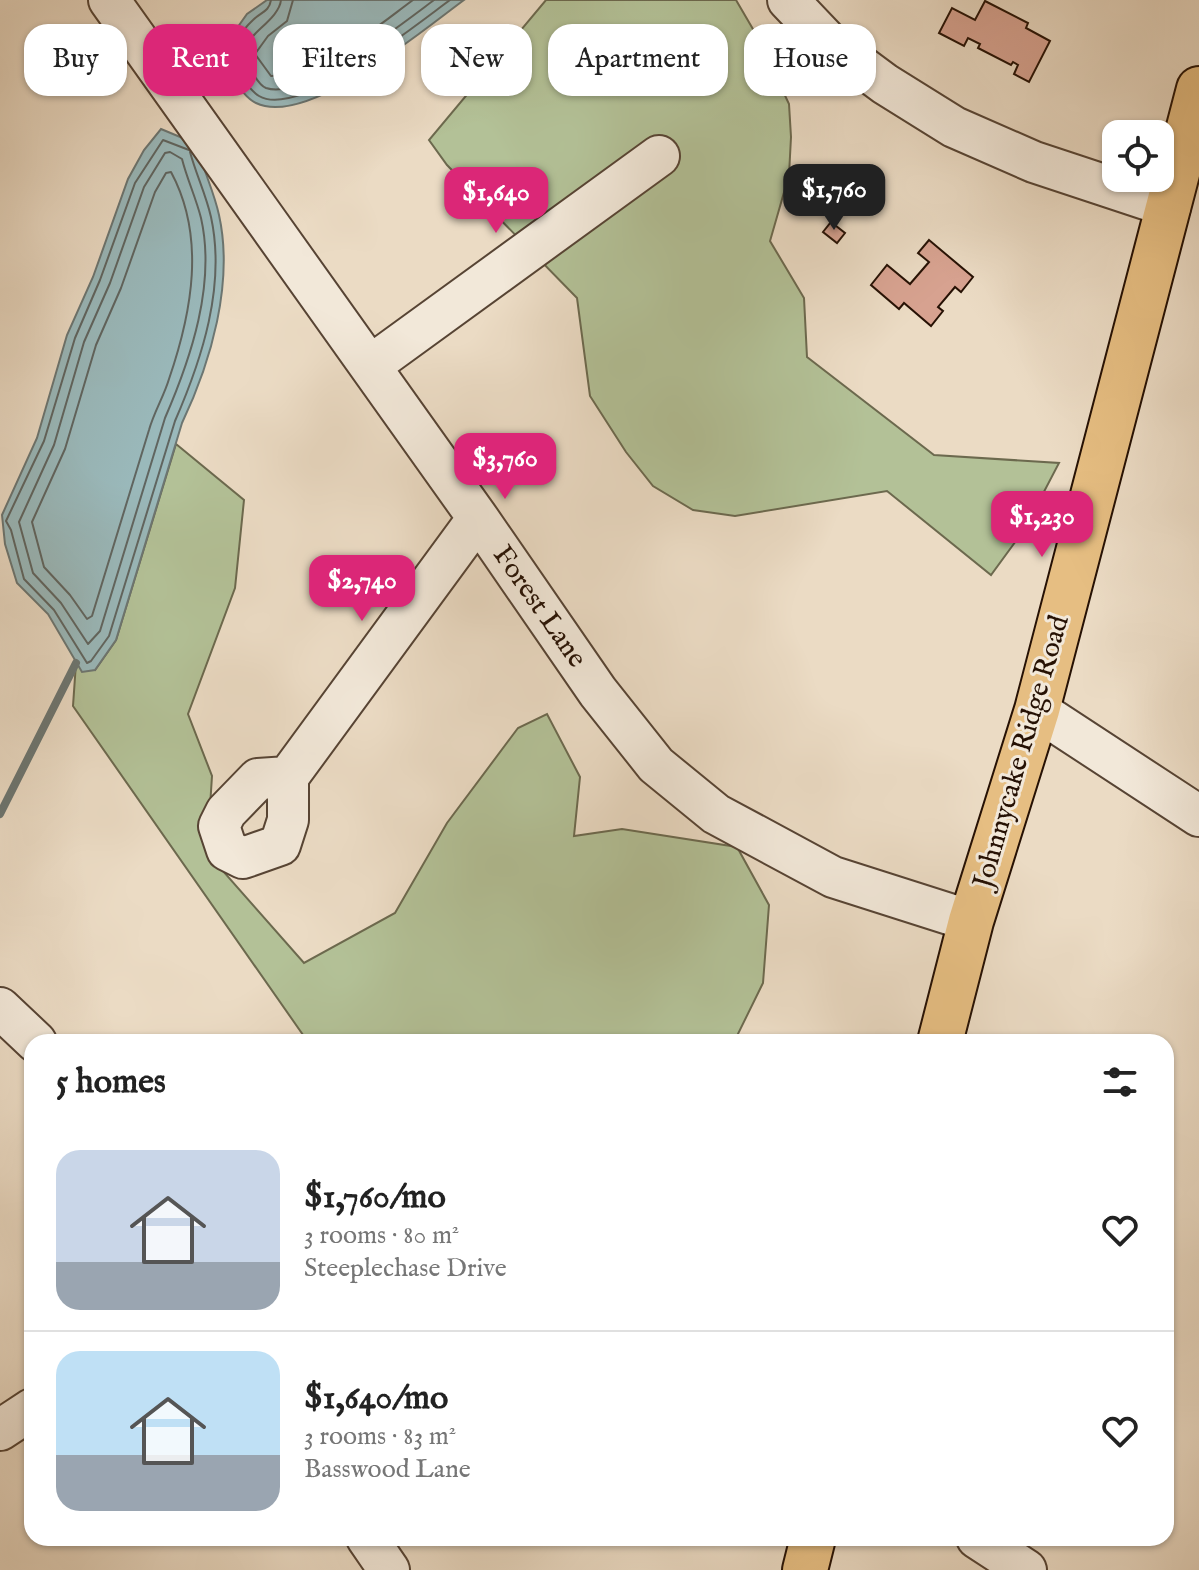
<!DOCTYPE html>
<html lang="en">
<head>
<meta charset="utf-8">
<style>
  :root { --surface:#fff; --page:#f2f2f2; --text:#222; --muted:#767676; --line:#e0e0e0; --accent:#db2777 }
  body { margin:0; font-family:"IM FELL English",serif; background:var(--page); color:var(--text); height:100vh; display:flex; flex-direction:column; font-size:30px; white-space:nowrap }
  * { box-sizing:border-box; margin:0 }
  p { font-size:26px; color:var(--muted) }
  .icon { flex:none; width:44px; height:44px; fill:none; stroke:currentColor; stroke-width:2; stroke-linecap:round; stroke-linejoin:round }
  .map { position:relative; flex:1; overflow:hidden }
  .details { position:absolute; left:24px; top:1034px; width:1150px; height:512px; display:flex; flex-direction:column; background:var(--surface); border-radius:24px; box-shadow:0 2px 6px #0004 }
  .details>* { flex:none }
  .guide { position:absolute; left:24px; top:24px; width:1152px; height:72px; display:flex; gap:16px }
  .tools { position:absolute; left:1102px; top:120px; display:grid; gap:16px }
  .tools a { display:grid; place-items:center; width:72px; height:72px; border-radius:16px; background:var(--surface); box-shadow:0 2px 6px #0004; font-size:40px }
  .price { position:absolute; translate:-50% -68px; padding:0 18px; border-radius:16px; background:var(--accent); color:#fff; font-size:26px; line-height:52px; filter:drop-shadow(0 2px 4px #0008) }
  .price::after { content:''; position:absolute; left:50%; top:48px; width:24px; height:18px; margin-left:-12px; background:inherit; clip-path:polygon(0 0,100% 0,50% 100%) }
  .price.on { background:#222; color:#fff }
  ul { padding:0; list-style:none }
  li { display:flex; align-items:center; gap:24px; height:200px; padding:0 32px }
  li+li { border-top:2px solid var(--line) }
  li span { display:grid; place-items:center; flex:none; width:224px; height:160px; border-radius:24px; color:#555 }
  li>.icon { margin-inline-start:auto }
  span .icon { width:96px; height:96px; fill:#fffc; stroke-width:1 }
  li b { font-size:34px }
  h2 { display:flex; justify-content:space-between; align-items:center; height:96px; padding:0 32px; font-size:34px }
  .tag { padding:0 28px; border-radius:24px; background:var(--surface); box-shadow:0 2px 6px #0004; font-size:28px; line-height:72px }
  .tag.on { background:var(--accent); color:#fff }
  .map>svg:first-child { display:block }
  .green { fill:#b3c197; stroke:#6c694e; stroke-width:2 }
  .water { fill:#9ab9bb; stroke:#6c7672; stroke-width:2 }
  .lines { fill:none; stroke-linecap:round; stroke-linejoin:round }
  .shore { stroke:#606560; stroke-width:2 }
  .stream { stroke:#6c7672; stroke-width:8 }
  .building { fill:#d7a290; stroke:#261104; stroke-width:2 }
  .minor-casing { stroke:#574434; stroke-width:44 }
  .major-casing { stroke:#261104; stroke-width:48 }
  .minor { stroke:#f2e8d9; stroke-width:40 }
  .major { stroke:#e6be82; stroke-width:44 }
  .labels { text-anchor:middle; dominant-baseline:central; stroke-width:6; stroke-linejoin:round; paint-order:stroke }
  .street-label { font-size:28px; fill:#261104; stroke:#f2e8d9 }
</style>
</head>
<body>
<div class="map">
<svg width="1199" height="1570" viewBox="0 0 1199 1570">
  <rect width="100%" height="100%" fill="#ebdbc4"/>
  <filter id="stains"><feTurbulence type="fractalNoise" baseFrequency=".0025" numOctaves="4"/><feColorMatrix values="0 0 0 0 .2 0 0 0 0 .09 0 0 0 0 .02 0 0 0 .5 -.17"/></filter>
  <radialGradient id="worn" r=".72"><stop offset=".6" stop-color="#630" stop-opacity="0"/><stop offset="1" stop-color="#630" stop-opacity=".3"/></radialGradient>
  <path class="green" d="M546 0H736L757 36 789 104 791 137 789 175 770 241 804 298 807 357 934 455 1059 463 1024 530 991 575 887 491 735 516 693 510 653 486 626 452 590 396 577 298 447 165 429 140Z
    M176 444 244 500 235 588 188 714 212 776 207 853 304 963 395 913 447 823 518 728 547 714 580 777 574 836 622 829 737 847 769 905 763 983 734 1042H308L73 706 76 663 95 670 116 640Z"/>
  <path class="water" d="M267 0H464C423 30 307 128 256 103 243 97 233 77 224 66L225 45 247 14Z
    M161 129 197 144C202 168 214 191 219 215 234 283 211 362 182 423L116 640 95 670 82 672 48 614 17 583 5 544 2 515 37 438 67 335 93 277 128 179 144 150Z"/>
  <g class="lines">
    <path class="shore" d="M271 0C269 12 261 12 253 20 241 31 233 46 232 62 238 72 249 90 259 96 299 120 417 24 450 0
      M281 0C279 22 236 39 243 60 244 65 251 71 254 75 257 80 261 86 266 88 305 101 403 23 434 0
      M293 0 287 21 268 36 255 54 271 76C320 75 375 28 413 0
      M189 150 163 140 135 183 100 280 75 338 44 441 6 521 11 530 24 579 54 610 87 663 91 661 109 636 175 421C202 359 226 286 211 217 206 195 196 174 190 152
      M170 152 182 159C187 179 196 198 201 218 216 284 191 358 165 418L100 631 88 644 61 603 33 573 19 522 54 445 84 342 110 283 144 187 165 153Z
      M171 172C206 237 192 312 169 379 164 396 154 412 149 430 130 492 111 554 92 616L87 619 70 595 44 567 32 522 65 449 96 345 121 288 155 192 166 173Z"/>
    <path class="stream" d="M0 814 76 663"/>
  </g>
  <path class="building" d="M985 1 1028 23 1026 28 1050 41 1029 82 1014 74 1018 65 1013 62 1011 65 978 48 980 44 968 38 964 46 939 33 952 8 975 20Z
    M831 222 845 233 837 243 823 232Z
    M929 240 973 277 961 292 955 287 938 307 943 311 931 326 904 303 899 309 871 285 887 265 910 284 929 262 918 253Z"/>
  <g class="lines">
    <defs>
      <path id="minor" d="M109 0 478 518 598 692 656 765 716 814 833 877 971 921
        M788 0 827 41 885 84 954 127 1034 162 1170 207
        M370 366 659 156
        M1037 710 1199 816
        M288 777 258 779 226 812 219 826 227 850 243 858 280 845 288 820V777L478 518
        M0 1008 36 1042
        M0 1430 32 1409
        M367 1538 389 1570
        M977 1538 1026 1570"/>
      <path id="major" d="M940 1042 971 921 1037 710 1199 89
        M805 1570 813 1538"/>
    </defs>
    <use href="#minor" class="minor-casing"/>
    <use href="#major" class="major-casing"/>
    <use href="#minor" class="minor"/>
    <use href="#major" class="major"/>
  </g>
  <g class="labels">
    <g class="street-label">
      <text transform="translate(539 607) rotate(55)">Forest Lane</text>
      <text transform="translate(1022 752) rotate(-74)">Johnnycake Ridge Road</text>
    </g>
  </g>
  <rect width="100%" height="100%" filter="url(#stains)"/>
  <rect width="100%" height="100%" fill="url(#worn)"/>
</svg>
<div class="tools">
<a><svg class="icon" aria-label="locate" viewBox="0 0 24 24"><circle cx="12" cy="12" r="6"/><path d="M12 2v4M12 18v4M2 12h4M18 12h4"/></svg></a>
</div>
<b class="price on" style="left:834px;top:232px">$1,760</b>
<b class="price" style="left:496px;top:235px">$1,640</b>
<b class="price" style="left:505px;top:501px">$3,760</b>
<b class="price" style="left:1042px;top:559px">$1,230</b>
<b class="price" style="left:362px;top:623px">$2,740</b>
<div class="guide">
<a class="tag">Buy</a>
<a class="tag on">Rent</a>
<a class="tag">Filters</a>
<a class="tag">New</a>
<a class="tag">Apartment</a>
<a class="tag">House</a>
</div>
<section class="details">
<h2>5 homes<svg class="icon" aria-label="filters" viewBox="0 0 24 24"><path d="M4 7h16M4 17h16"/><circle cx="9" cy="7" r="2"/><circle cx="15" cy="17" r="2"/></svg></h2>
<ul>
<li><span style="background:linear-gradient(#c9d6e8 70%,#9aa5b1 0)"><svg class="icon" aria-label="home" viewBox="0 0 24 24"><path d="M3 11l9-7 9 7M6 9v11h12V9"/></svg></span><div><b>$1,760/mo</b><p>3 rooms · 80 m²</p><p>Steeplechase Drive</p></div><svg class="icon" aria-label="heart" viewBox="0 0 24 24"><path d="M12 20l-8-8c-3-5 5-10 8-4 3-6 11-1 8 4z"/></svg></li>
<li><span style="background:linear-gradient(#bfe0f5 65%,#9aa5b1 0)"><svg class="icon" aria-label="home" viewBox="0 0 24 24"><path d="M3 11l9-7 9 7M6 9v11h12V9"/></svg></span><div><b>$1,640/mo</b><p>3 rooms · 83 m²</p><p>Basswood Lane</p></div><svg class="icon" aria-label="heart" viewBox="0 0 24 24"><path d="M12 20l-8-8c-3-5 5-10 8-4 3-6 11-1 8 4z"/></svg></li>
</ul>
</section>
</div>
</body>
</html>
